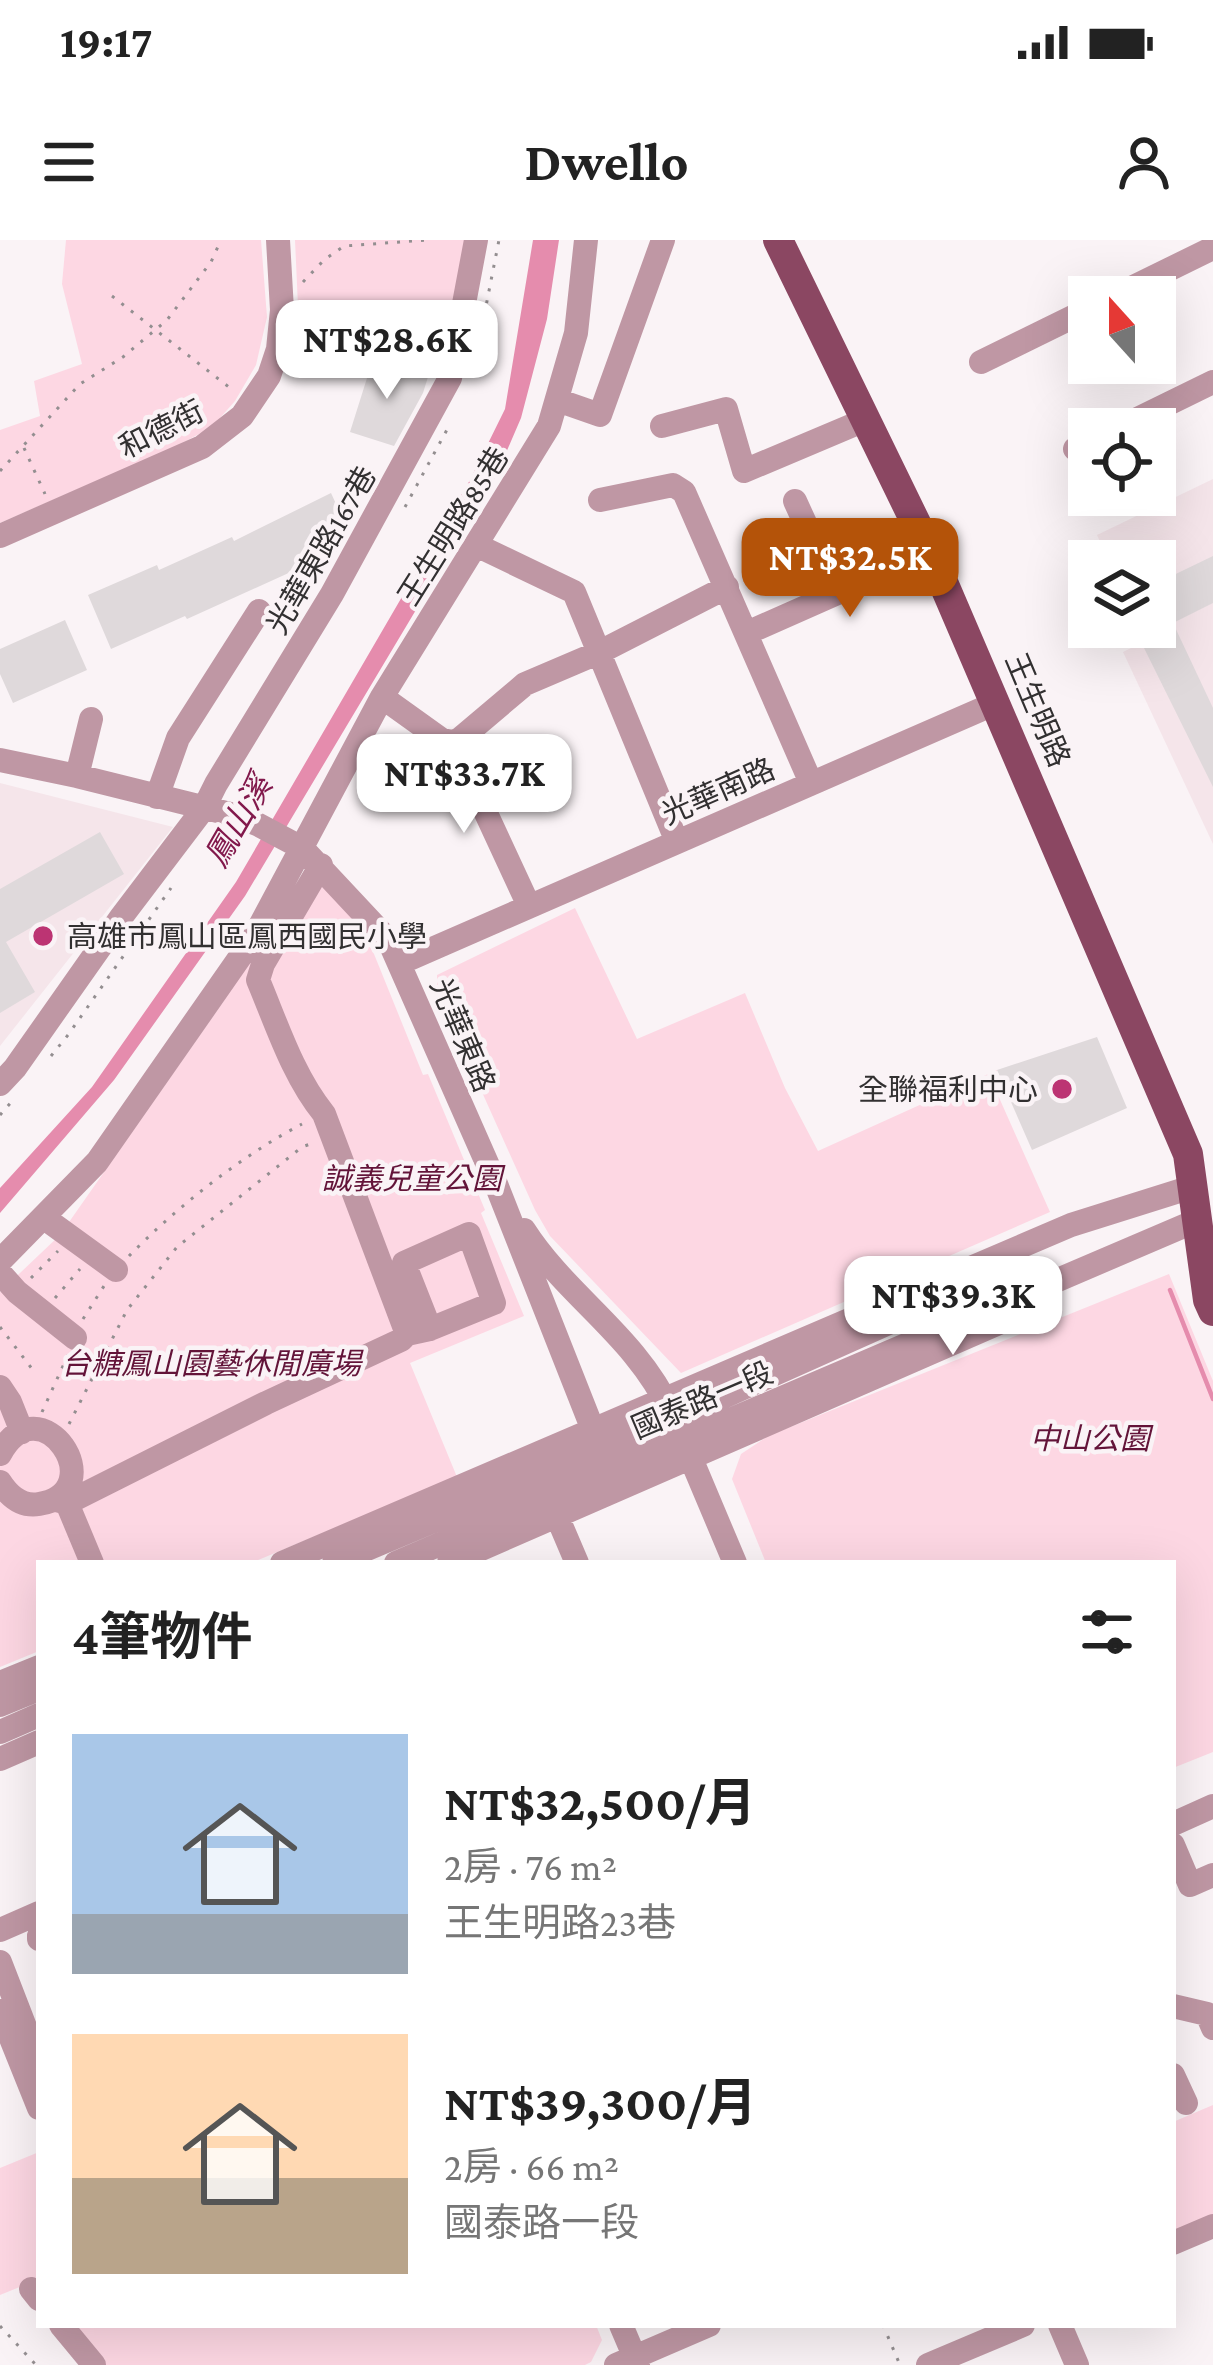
<!DOCTYPE html>
<html lang="zh-TW">
<head>
<meta charset="utf-8">
<style>
  :root { --surface:#fff; --page:#f6f6f6; --text:#222; --muted:#767676; --accent:#b45309 }
  body { margin:0; font-family:"Crimson Pro","Noto Sans TC",serif; background:var(--page); color:var(--text); height:100vh; display:flex; flex-direction:column; font-size:45px; white-space:nowrap }
  * { box-sizing:border-box; margin:0 }
  p { font-size:39px; color:var(--muted) }
  .icon { flex:none; width:66px; height:66px; fill:none; stroke:currentColor; stroke-width:2; stroke-linecap:round; stroke-linejoin:round }
  .map { position:relative; flex:1; overflow:hidden }
  .panel { position:absolute; left:36px; top:1320px; width:1140px; height:768px; display:flex; flex-direction:column; background:var(--surface); border-radius:0px; box-shadow:0 12px 48px #0002 }
  .panel>* { flex:none }
  .needle { width:78px; rotate:339deg }
  .controls { position:absolute; left:1068px; top:36px; display:grid; gap:24px }
  .controls a { display:grid; place-items:center; width:108px; height:108px; border-radius:0px; background:var(--surface); box-shadow:0 12px 48px #0002; font-size:60px }
  .price { position:absolute; translate:-50% -102px; padding:0 27px; border-radius:24px; background:#fff; color:#222; font-size:39px; line-height:78px; filter:drop-shadow(0 3px 6px #0008) }
  .price::after { content:''; position:absolute; left:50%; top:72px; width:36px; height:27px; margin-left:-18px; background:inherit; clip-path:polygon(0 0,100% 0,50% 100%) }
  .price.current { background:var(--accent); color:#fff }
  ul { padding:0; list-style:none }
  li { display:flex; align-items:center; gap:36px; height:300px; padding:0 36px }
  li span { display:grid; place-items:center; flex:none; width:336px; height:240px; border-radius:0px; color:#555 }
  li>.icon { margin-inline-start:auto }
  span .icon { width:144px; height:144px; fill:#fffc; stroke-width:1 }
  li b { font-size:51px }
  h2 { display:flex; justify-content:space-between; align-items:center; height:144px; padding:0 36px; font-size:51px }
  .status { display:flex; justify-content:space-between; align-items:center; height:84px; padding:0 60px; background:var(--surface); direction:ltr }
  .status svg { height:33px; fill:currentColor }
  header { display:flex; justify-content:space-between; align-items:center; height:156px; padding:0 36px; background:var(--surface); font-size:54px; font-weight:700 }
  .map>svg:first-child { display:block }
  .built { fill:#f5e5ea }
  .green { fill:#fdd7e3 }
  .water { fill:#e58cad }
  .lines { fill:none; stroke-linecap:round; stroke-linejoin:round }
  .stream { stroke:#e58cad; stroke-width:4.5 }
  .building { fill:#dfd9db }
  .path { stroke:#938e90; stroke-width:3; stroke-dasharray:3 9; stroke-linecap:butt }
  .minor { stroke:#bf97a4; stroke-width:24 }
  .major { stroke:#8b4762; stroke-width:30 }
  .poi-dot { fill:#bc3473; stroke:#faf3f6; stroke-width:4.5 }
  .labels { text-anchor:middle; dominant-baseline:central; stroke-width:9; stroke-linejoin:round; paint-order:stroke }
  .street-label { font-size:30px; fill:#323031; stroke:#faf3f6 }
  .poi-label { font-size:30px; fill:#323031; stroke:#faf3f6; text-anchor:start }
  .park-label { font-size:30px; font-style:italic; fill:#631439; stroke:#faf3f6 }
  .water-label { font-size:33px; font-style:italic; fill:#82194c; stroke:#faf3f6 }
</style>
</head>
<body>
<div class="status"><b>19:17</b><svg viewBox="0 0 49 12"><path d="M0 12V9h3v3zM5 12V6h3v6zM10 12V3h3v9zM15 12V0h3v12zM26 1h20v11H26zM47 4h2v5h-2z"/></svg></div>
<header><svg class="icon" aria-label="menu" viewBox="0 0 24 24"><path d="M4 6h16M4 12h16M4 18h16"/></svg>Dwello<svg class="icon" aria-label="person" viewBox="0 0 24 24"><circle cx="12" cy="8" r="4"/><path d="M4 21q1-7 8-7t8 7"/></svg></header>
<div class="map">
<svg width="1213" height="2125" viewBox="0 0 1213 2125">
  <rect width="100%" height="100%" fill="#faf3f6"/>
  <path class="built" d="M1213 239V604L1123 412 1147 400 1142 387H1155V321H1109L1097 295Z
    M0 543 173 587 0 806Z"/>
  <path class="green" d="M66 0H261L267 77 256 125 235 161 212 187 175 207 0 283V190L40 176 34 141 82 124 62 44Z
    M295 0H483L463 106 298 66Z
    M305 630 351 674 374 714 423 835 428 834 485 970 481 973 524 1076 410 1123 457 1237 251 1323H39V1411L0 1427V1052L60 995 223 762Z
    M575 668 637 799 745 753 785 848 818 911 997 830V853L1050 972 681 1133 550 996 535 970 437 752V735Z
    M1169 1034 1213 1141V1512L1173 1528V1323H766L732 1239 741 1214 768 1196Z
    M1213 1865V1976L1173 1993V1882Z
    M39 1912V2050L32 2042 0 2055V1928Z
    M69 2085H596L602 2100 591 2122 585 2125H102Z"/>
  <path class="water" d="M533 0H559L547 79 521 178 496 236 245 656 114 840 0 973V948L92 847 236 642 470 240 505 169Z"/>
  <g class="lines">
    <path class="stream" d="M1170 1050 1213 1159"/>
  </g>
  <path class="building" d="M373 119 428 137 423 153 394 206 350 192Z
    M331 253 348 290 337 311 187 379 185 376 111 409 88 355 157 325 159 330 232 297 234 301Z
    M1213 316V363L1173 383 1213 468V547L1144 408 1158 401 1151 387H1155V344Z
    M65 380 87 430 13 463 0 434V409Z
    M100 592 124 634 6 702 35 752 0 773V649Z
    M1097 797 1127 868 1032 910 997 830Z"/>
  <g class="lines">
    <path class="path" d="M303 42 324 20 344 6 427 0
      M112 56 234 151
      M301 74 437 109
      M361 88 377 80 414 75 443 63
      M475 122 499 0
      M24 208 45 254
      M0 231 80 144 123 117 167 80 211 22 221 0
      M405 267 449 186
      M51 816 68 795 171 648
      M0 875 13 860
      M129 1016C177 967 241 916 302 884
      M31 1038 58 1011
      M55 1058 80 1029
      M83 1079 104 1046
      M0 1087 36 1134
      M42 1172 68 1115
      M69 1184 127 1070 177 1007 302 907 313 903
      M883 2085 900 2125
      M0 2086 36 2125"/>
    <path class="minor" d="M1113 57 1213 8
      M981 122 1089 69
      M557 160 600 175 663 0
      M662 186 726 169 744 231 865 180
      M1117 189 1213 142
      M1075 209 1089 202
      M600 260 673 245 684 252 811 543
      M795 261 837 353
      M0 296 202 207 242 176 269 136 278 109 282 70 278 0
      M476 305 574 352 677 602
      M747 393 930 312
      M382 457 442 500 453 502 460 499 525 444 600 412 727 347
      M453 502 529 666
      M0 520 77 536 234 575 257 584 302 608 389 701 494 939 593 1190
      M77 536 91 479
      M157 557 178 498 259 371
      M321 625 263 724 258 740C277 785 293 836 324 874L407 1094
      M400 723 996 463
      M0 844 15 828 122 676 204 568 216 544 332 354 450 138 476 0
      M43 977 116 1030
      M524 990C567 1057 635 1095 671 1172
      M0 1021 97 922 254 697 382 457 549 186 576 93 586 0
      M0 1033 17 1052 75 1098
      M0 1147 10 1162 22 1192
      M687 1209 735 1323
      M0 1214C40 1140 115 1251 39 1264 21 1267 9 1256 0 1242
      M56 1260 67 1263 92 1323
      M67 1263 266 1163 401 1100 407 1094 430 1089 494 1063 469 994 404 1023 430 1089
      M557 1276 577 1323
      M282 1323 1071 985 1195 946
      M334 1323 674 1179 998 1034
      M396 1323 1198 980
      M449 1323 1038 1066
      M0 1443 39 1427
      M0 1465 39 1449
      M0 1492 39 1475
      M0 1519 39 1502
      M1173 1584 1213 1566
      M1173 1605 1190 1645 1213 1635
      M0 1690 39 1673
      M39 1696V1699
      M0 1722 34 1810 39 1816
      M1173 1766 1207 1774 1213 1788
      M0 1771 39 1868
      M1173 1835 1186 1863
      M1173 2003 1213 1986
      M31 2049 39 2059
      M61 2085 94 2125
      M621 2085 638 2125
      M1060 2085 1077 2125
      M616 2125 709 2085
      M928 2125 1023 2085"/>
    <path class="major" d="M778 0 930 312 1188 914 1208 1060 1213 1071"/>
  </g>
  <g class="poi-dot">
    <circle cx="43" cy="696" r="12"/>
    <circle cx="1062" cy="849" r="12"/>
  </g>
  <g class="labels">
    <g class="street-label">
      <text transform="translate(161 189) rotate(-27)">和德街</text>
      <text transform="translate(453 286) rotate(-58)">王生明路85巷</text>
      <text transform="translate(321 310) rotate(-60)">光華東路167巷</text>
      <text transform="translate(1038 470) rotate(67)">王生明路</text>
      <text transform="translate(718 551) rotate(-24)">光華南路</text>
      <text transform="translate(463 795) rotate(67)">光華東路</text>
      <text transform="translate(702 1160) rotate(-23)">國泰路一段</text>
    </g>
    <g class="poi-label">
      <text x="67" y="696">高雄市鳳山區鳳西國民小學</text>
      <text x="1038" y="849" text-anchor="end">全聯福利中心</text>
    </g>
    <g class="park-label">
      <text x="412" y="938">誠義兒童公園</text>
      <text x="211" y="1123">台糖鳳山園藝休閒廣場</text>
      <text x="1090" y="1198">中山公園</text>
    </g>
    <g class="water-label">
      <text transform="translate(238 581) rotate(-60)">鳳山溪</text>
    </g>
  </g>
</svg>
<div class="controls">
<a><svg class="needle" viewBox="-14 -14 28 28"><path d="M0-13l5 13h-10z" fill="#e53935"/><path d="M0 13l5-13h-10z" fill="#767676"/></svg></a>
<a><svg class="icon" aria-label="locate" viewBox="0 0 24 24"><circle cx="12" cy="12" r="6"/><path d="M12 2v4M12 18v4M2 12h4M18 12h4"/></svg></a>
<a><svg class="icon" aria-label="layers" viewBox="0 0 24 24"><path d="M12 4l9 5-9 5-9-5zM3 14l9 5 9-5"/></svg></a>
</div>
<b class="price" style="left:387px;top:162px">NT$28.6K</b>
<b class="price current" style="left:850px;top:380px">NT$32.5K</b>
<b class="price" style="left:464px;top:596px">NT$33.7K</b>
<b class="price" style="left:953px;top:1118px">NT$39.3K</b>
<section class="panel">
<h2>4筆物件<svg class="icon" aria-label="filters" viewBox="0 0 24 24"><path d="M4 7h16M4 17h16"/><circle cx="9" cy="7" r="2"/><circle cx="15" cy="17" r="2"/></svg></h2>
<ul>
<li><span style="background:linear-gradient(#a9c7e8 75%,#9aa5b1 0)"><svg class="icon" aria-label="home" viewBox="0 0 24 24"><path d="M3 11l9-7 9 7M6 9v11h12V9"/></svg></span><div><b>NT$32,500/月</b><p>2房 · 76 m²</p><p>王生明路23巷</p></div></li>
<li><span style="background:linear-gradient(#ffd9b3 60%,#b9a48a 0)"><svg class="icon" aria-label="home" viewBox="0 0 24 24"><path d="M3 11l9-7 9 7M6 9v11h12V9"/></svg></span><div><b>NT$39,300/月</b><p>2房 · 66 m²</p><p>國泰路一段</p></div></li>
</ul>
</section>
</div>
</body>
</html>
